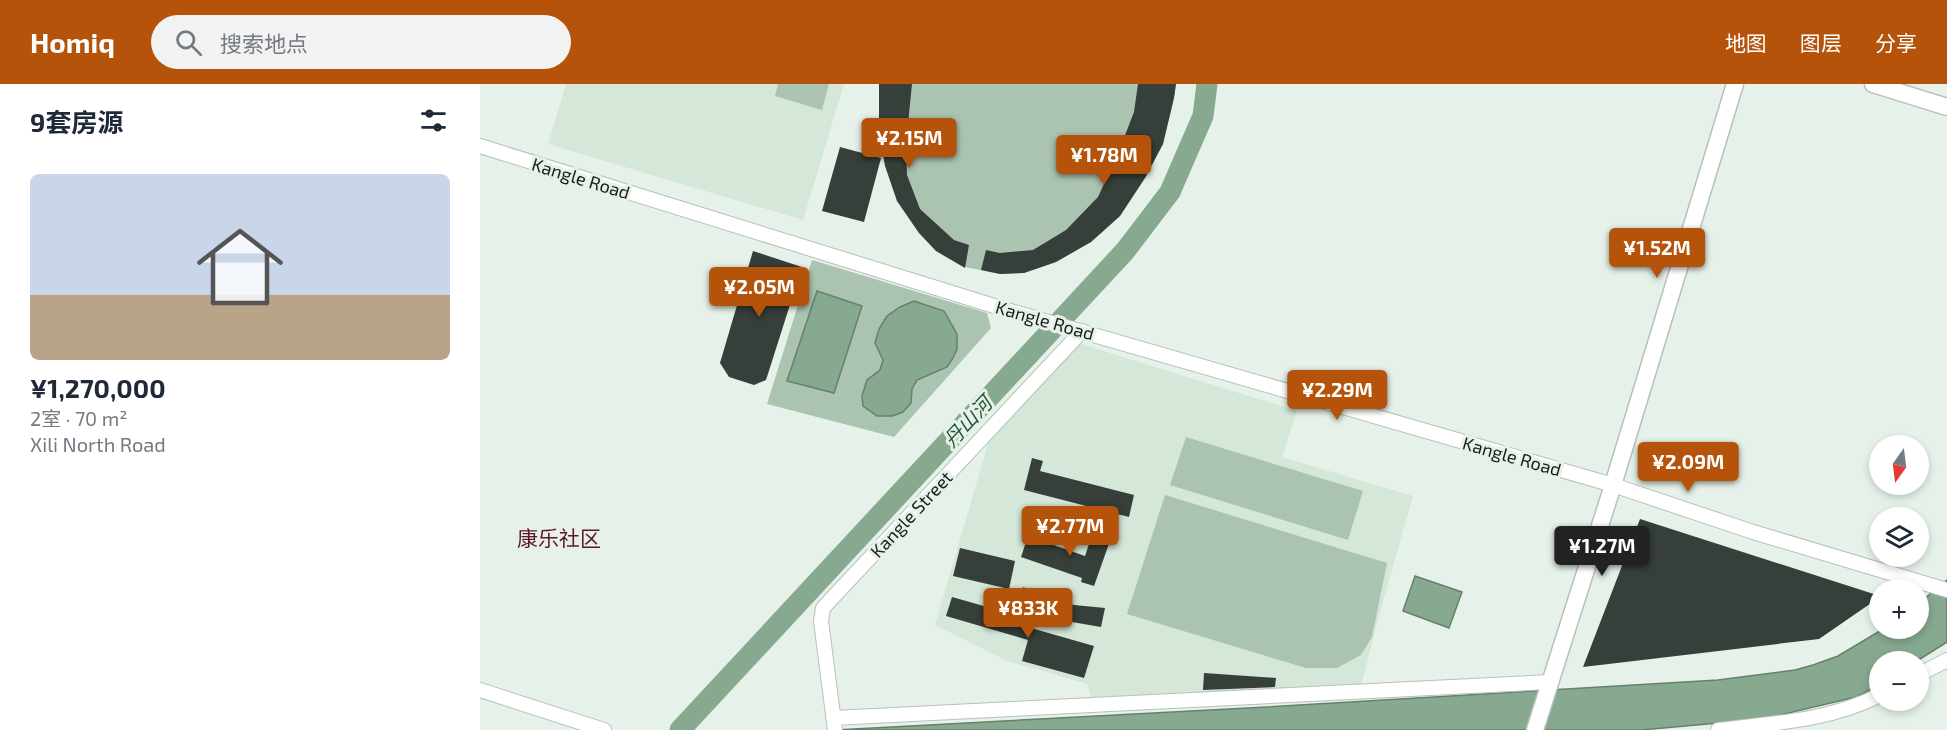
<!DOCTYPE html>
<html lang="zh">
<head>
<meta charset="utf-8">
<style>
  :root { --surface:#fff; --page:#f2f2f3; --text:#1f2937; --muted:#747a83; --accent:#b45309 }
  body { margin:0; font-family:"Exo 2","Noto Sans SC",sans-serif; background:var(--page); color:var(--text); height:100vh; display:flex; flex-direction:column; font-size:22px; white-space:nowrap }
  * { box-sizing:border-box; margin:0 }
  p { font-size:20px; color:var(--muted) }
  .icon { flex:none; width:33px; height:33px; fill:none; stroke:currentColor; stroke-width:2; stroke-linecap:round; stroke-linejoin:round }
  .map { position:relative; flex:1; overflow:hidden }
  .sheet { display:flex; flex-direction:column; background:var(--surface); width:480px }
  .sheet>* { flex:none }
  .needle { width:39px; rotate:194deg }
  .fabs { position:absolute; left:1389px; top:351px; display:grid; gap:12px }
  .fabs a { display:grid; place-items:center; width:60px; height:60px; border-radius:50%; background:var(--surface); box-shadow:0 3px 9px #0003; font-size:30px }
  .price { position:absolute; translate:-50% -51px; padding:0 14px; border-radius:6px; background:var(--accent); color:#fff; font-size:20px; line-height:39px; filter:drop-shadow(0 2px 3px #0008) }
  .price::after { content:''; position:absolute; left:50%; top:36px; width:18px; height:14px; margin-left:-9px; background:inherit; clip-path:polygon(0 0,100% 0,50% 100%) }
  .price.current { background:#222; color:#fff }
  ul { padding:0; list-style:none }
  li { display:grid; align-content:center; gap:12px; height:318px; padding:0 30px }
  li span { display:grid; place-items:center; height:186px; border-radius:9px; color:#555 }
  li>.icon { margin-inline-start:auto }
  span .icon { width:108px; height:108px; fill:#fffc; stroke-width:1 }
  li b { font-size:26px }
  h2 { display:flex; justify-content:space-between; align-items:center; height:72px; padding:0 30px; font-size:26px }
  header { display:flex; align-items:center; gap:36px; box-sizing:border-box; height:84px; padding:0 30px; background:var(--accent); color:#fff }
  header strong { font-size:28px }
  nav { display:flex; gap:33px; margin-inline-start:auto; font-size:21px }
  .search { width:420px; height:54px; background:var(--page); display:flex; align-items:center; gap:15px; box-sizing:border-box; padding:0 21px; border-radius:33px; color:var(--muted); font-size:22px }
  main { display:flex; flex:1; min-height:0 }
  .map>svg:first-child { display:block }
  .built { fill:#d4e7d9 }
  .green { fill:#abc4b2 }
  .water { fill:#86a990; stroke:#66806d; stroke-width:1.5 }
  .lines { fill:none; stroke-linecap:round; stroke-linejoin:round }
  .river { stroke:#86a990; stroke-width:21 }
  .building { fill:#363f39 }
  .minor-casing { stroke:#b6c1b9; stroke-width:16 }
  .tertiary-casing { stroke:#b6c1b9; stroke-width:19 }
  .minor { stroke:#fff; stroke-width:14 }
  .tertiary { stroke:#fff; stroke-width:16 }
  .labels { text-anchor:middle; dominant-baseline:central; stroke-width:6; stroke-linejoin:round; paint-order:stroke }
  .street-label { font-size:18px; fill:#1b1f1c; stroke:#e6f2e9 }
  .water-label { font-size:20px; font-style:italic; fill:#235b39; stroke:#e6f2e9 }
  .quarter-label { font-size:21px; fill:#5a162d; stroke:#e6f2e9 }
</style>
</head>
<body>
<header>
<strong>Homiq</strong>
<div class="search"><svg class="icon" aria-label="search" viewBox="0 0 24 24"><circle cx="10" cy="10" r="6"/><path d="M15 15l6 6"/></svg>搜索地点</div>
<nav><a>地图</a><a>图层</a><a>分享</a></nav>
</header>
<main>
<section class="sheet">
<h2>9套房源<svg class="icon" aria-label="filters" viewBox="0 0 24 24"><path d="M4 7h16M4 17h16"/><circle cx="9" cy="7" r="2"/><circle cx="15" cy="17" r="2"/></svg></h2>
<ul>
<li><span style="background:linear-gradient(#c9d6e8 65%,#b9a48a 0)"><svg class="icon" aria-label="home" viewBox="0 0 24 24"><path d="M3 11l9-7 9 7M6 9v11h12V9"/></svg></span><div><b>¥1,270,000</b><p>2室 · 70 m²</p><p>Xili North Road</p></div></li>
</ul>
</section>
<div class="map">
<svg width="1467" height="646" viewBox="0 0 1467 646">
  <rect width="100%" height="100%" fill="#e6f2e9"/>
  <path class="built" d="M86 0H364L323 136 68 60Z
    M598 259 817 327 802 373 933 412 899 532 880 606 612 618 608 600 527 577 455 541 511 350Z"/>
  <path class="green" d="M298 0H349L342 26 295 12Z
    M399 0H696L694 14 683 60 665 94 640 132 611 158 576 178 544 189 520 190 485 183 456 167 439 149 417 117Z
    M332 176 507 229 511 244 414 353 287 320Z
    M706 353 883 407 868 456 690 401Z
    M685 411 907 479 892 553 881 571 857 584H826L647 530Z"/>
  <path class="water" d="M337 207 382 222 354 309 307 297Z
    M434 217 464 227 477 250V265L473 274 467 283 437 296 432 305 431 319 423 328 412 332H397L383 322 382 312 387 296 400 286 403 276 395 259 399 245 407 232 420 223Z
    M935 492 982 508 969 544 923 527Z
    M1467 496V558L1437 577 1400 578 1399 601 1376 613 1283 635 1161 646H355L787 623 1238 596 1315 586 1333 581 1358 572 1403 545 1438 544 1439 519Z"/>
  <g class="lines">
    <path class="river" d="M200 646 645 167 690 108 723 32 727 0"/>
  </g>
  <path class="building" d="M399 0H432L426 60 427 91 440 125 474 156 489 161 485 184 456 167 439 149 417 117 405 82 399 47Z
    M658 0H696L694 14 683 60 665 94 640 132 611 158 576 178 544 189 520 190 501 186 506 166 520 169 553 166 586 146 618 113 637 72 654 28Z
    M360 63 401 74 384 138 342 127Z
    M273 167 322 183 286 296 274 301 249 293 240 279Z
    M552 374 563 377 560 387 654 411 649 433 544 406Z
    M1160 435 1400 512V513L1339 555 1103 583Z
    M613 448 631 454 614 502 601 498 602 494 541 473 548 452 605 472Z
    M480 464 535 477 529 505 473 492Z
    M543 503 584 520 625 524 621 543 586 537 540 518Z
    M472 513 532 530 530 538 614 562 604 594 542 577 548 556 466 532Z
    M724 589 796 594 795 603 723 606Z"/>
  <g class="lines">
    <defs>
      <path id="minor" d="M0 62 527 226 1133 401 1273 448 1467 506
        M1438 591 1467 576
        M0 606 124 646
        M353 634 1070 598
        M355 646 341 537 343 524 602 247
        M1238 646C1293 639 1349 637 1400 611"/>
      <path id="tertiary" d="M1393 0 1467 23
        M1055 646 1133 401 1255 0"/>
    </defs>
    <use href="#minor" class="minor-casing"/>
    <use href="#tertiary" class="tertiary-casing"/>
    <use href="#minor" class="minor"/>
    <use href="#tertiary" class="tertiary"/>
  </g>
  <g class="labels">
    <g class="street-label">
      <text transform="translate(101 94) rotate(17)">Kangle Road</text>
      <text transform="translate(565 236) rotate(16)">Kangle Road</text>
      <text transform="translate(1032 372) rotate(16)">Kangle Road</text>
      <text transform="translate(431 430) rotate(-47)">Kangle Street</text>
    </g>
    <g class="water-label">
      <text transform="translate(487 337) rotate(-47)">丹山河</text>
    </g>
    <g class="quarter-label">
      <text x="79" y="453">康乐社区</text>
    </g>
  </g>
</svg>
<div class="fabs">
<a><svg class="needle" viewBox="-14 -14 28 28"><path d="M0-13l5 13h-10z" fill="#e53935"/><path d="M0 13l5-13h-10z" fill="#747a83"/></svg></a>
<a><svg class="icon" aria-label="layers" viewBox="0 0 24 24"><path d="M12 4l9 5-9 5-9-5zM3 14l9 5 9-5"/></svg></a>
<a>+</a>
<a>−</a>
</div>
<b class="price" style="left:429px;top:85px">¥2.15M</b>
<b class="price" style="left:624px;top:102px">¥1.78M</b>
<b class="price" style="left:1177px;top:195px">¥1.52M</b>
<b class="price" style="left:279px;top:234px">¥2.05M</b>
<b class="price" style="left:857px;top:337px">¥2.29M</b>
<b class="price" style="left:1208px;top:409px">¥2.09M</b>
<b class="price" style="left:590px;top:473px">¥2.77M</b>
<b class="price current" style="left:1122px;top:493px">¥1.27M</b>
<b class="price" style="left:548px;top:555px">¥833K</b>
</div>
</main>
</body>
</html>
